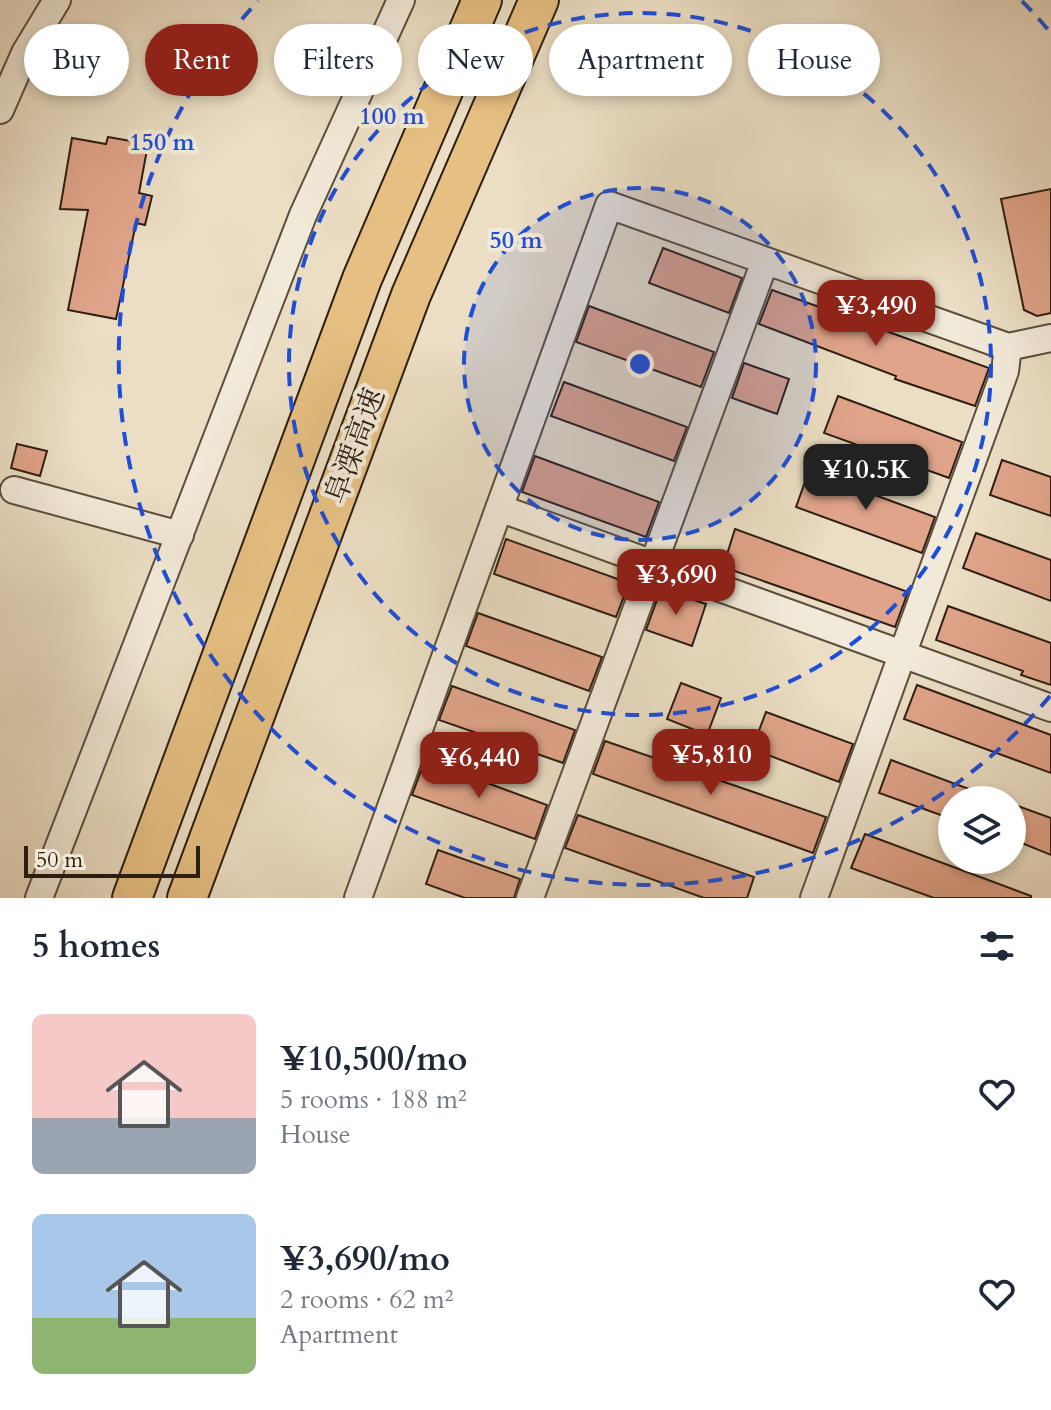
<!DOCTYPE html>
<html lang="en">
<head>
<meta charset="utf-8">
<style>
  :root { --surface:#fff; --page:#f6f6f7; --text:#1f2937; --muted:#747a83; --accent:#8f2418 }
  body { margin:0; font-family:Cardo,"Noto Serif SC",serif; background:var(--page); color:var(--text); height:100vh; display:flex; flex-direction:column; font-size:30px; white-space:nowrap }
  * { box-sizing:border-box; margin:0 }
  p { font-size:26px; color:var(--muted) }
  .icon { flex:none; width:44px; height:44px; fill:none; stroke:currentColor; stroke-width:2; stroke-linecap:round; stroke-linejoin:round }
  .map { position:relative; height:898px; overflow:hidden }
  .drawer { display:flex; flex-direction:column; background:var(--surface); flex:1 }
  .drawer>* { flex:none }
  .hud { position:absolute; left:24px; top:24px; width:1004px; height:72px; display:flex; gap:16px }
  .tools { position:absolute; left:938px; top:786px; display:grid; gap:16px }
  .tools a { display:grid; place-items:center; width:88px; height:88px; border-radius:50%; background:var(--surface); box-shadow:0 4px 12px #0003; font-size:40px }
  .scale { position:absolute; left:24px; bottom:20px; width:176px; box-sizing:border-box; padding-left:8px; border:4px solid #2d1e12; border-top:0; font-size:22px; line-height:28px; white-space:nowrap; color:#2d1e12; -webkit-text-stroke:6px #f2ead9; paint-order:stroke }
  .price { position:absolute; translate:-50% -68px; padding:0 18px; border-radius:16px; background:var(--accent); color:#fff; font-size:26px; line-height:52px; filter:drop-shadow(0 2px 4px #0008) }
  .price::after { content:''; position:absolute; left:50%; top:48px; width:24px; height:18px; margin-left:-12px; background:inherit; clip-path:polygon(0 0,100% 0,50% 100%) }
  .price.on { background:#222; color:#fff }
  ul { padding:0; list-style:none }
  li { display:flex; align-items:center; gap:24px; height:200px; padding:0 32px }
  li span { display:grid; place-items:center; flex:none; width:224px; height:160px; border-radius:12px; color:#555 }
  li>.icon { margin-inline-start:auto }
  span .icon { width:96px; height:96px; fill:#fffc; stroke-width:1 }
  li b { font-size:34px }
  h2 { display:flex; justify-content:space-between; align-items:center; height:96px; padding:0 32px; font-size:34px }
  .chip { padding:0 28px; border-radius:36px; background:var(--surface); box-shadow:0 4px 12px #0003; font-size:28px; line-height:72px }
  .chip.on { background:var(--accent); color:#fff }
  .map>svg:first-child { display:block }
  .building { fill:#e0a48a; stroke:#2d1e12; stroke-width:2 }
  .lines { fill:none; stroke-linecap:round; stroke-linejoin:round }
  .minor-casing { stroke:#5c4e3e; stroke-width:30 }
  .highway-casing { stroke:#2d1e12; stroke-width:42 }
  .minor { stroke:#f2ead9; stroke-width:26 }
  .highway { stroke:#e6bf82; stroke-width:38 }
  .ring { fill:none; stroke:#1d4ed8; stroke-width:4; stroke-dasharray:14 10 }
  .labels { text-anchor:middle; dominant-baseline:central; stroke-width:8; stroke-linejoin:round; paint-order:stroke }
  .street-label { font-size:30px; fill:#2d1e12; stroke:#f2ead9 }
  .centre { fill:#1d4ed8; stroke:#f2ead9; stroke-width:4 }
  .ring-label { font-size:24px; text-anchor:middle; font-weight:bold; fill:#1d4ed8; stroke:#f2ead9; stroke-width:8; stroke-linejoin:round; paint-order:stroke }
</style>
</head>
<body>
<div class="map">
<svg width="1051" height="898" viewBox="0 0 1051 898">
  <rect width="100%" height="100%" fill="#ebdec4"/>
  <filter id="stains"><feTurbulence type="fractalNoise" baseFrequency=".0025" numOctaves="4"/><feColorMatrix values="0 0 0 0 .2 0 0 0 0 .09 0 0 0 0 .02 0 0 0 .5 -.17"/></filter>
  <radialGradient id="worn" r=".72"><stop offset=".6" stop-color="#630" stop-opacity="0"/><stop offset="1" stop-color="#630" stop-opacity=".3"/></radialGradient>
  <path class="building" d="M108 137 148 144 139 193 152 196 145 225 136 223 116 319 68 310 88 210 60 209 72 138 106 144Z
    M1051 189V313L1037 316 1024 310 1001 199Z
    M663 248 742 278 729 313 649 283Z
    M772 290 989 368 975 406 895 379 896 376 759 324Z
    M589 306 714 352 701 387 576 342Z
    M744 363 789 379 777 414 732 398Z
    M564 382 687 427 674 461 551 416Z
    M838 396 962 442 949 478 824 433Z
    M17 444 47 451 40 476 11 468Z
    M535 456 659 502 646 537 522 492Z
    M1002 460 1051 477V516L990 495Z
    M809 471 935 517 922 553 796 507Z
    M735 529 908 592 895 627 723 567Z
    M976 533 1051 560V601L963 568Z
    M506 539 629 583 616 617 494 574Z
    M661 589 706 604 692 646 646 630Z
    M948 606 1051 643V685L1021 675 1023 671 936 640Z
    M478 613 602 657 589 691 466 646Z
    M681 683 721 698 707 735 667 719Z
    M917 685 1051 735V773L904 719Z
    M452 686 575 730 563 763 439 720Z
    M766 712 853 744 839 782 752 749Z
    M605 741 826 817 813 853 593 774Z
    M425 760 547 805 535 839 412 795Z
    M891 760 993 798V800H952V819L879 793Z
    M1012 804 1051 818V855L1012 839Z
    M578 815 754 877 747 898H704L565 848Z
    M865 834 1031 896V898H934L851 868Z
    M438 850 520 879 514 898H465L426 884Z"/>
  <g class="lines">
    <defs>
      <path id="minor" d="M0 110 25 53 57 0
        M14 490 180 535
        M499 508 1051 708
        M39 898 303 215 401 0
        M358 898 609 205 1008 347 1051 338
        M530 898 765 261
        M814 898 1005 371 1008 347"/>
      <path id="highway" d="M132 898 362 279 482 0
        M187 898 411 295 539 0"/>
    </defs>
    <use href="#minor" class="minor-casing"/>
    <use href="#highway" class="highway-casing"/>
    <use href="#minor" class="minor"/>
    <use href="#highway" class="highway"/>
  </g>
  <circle cx="640" cy="364" r="176" fill="#1d4ed8" fill-opacity=".12"/>
  <g class="ring">
    <circle cx="640" cy="364" r="176"/>
    <circle cx="640" cy="364" r="351"/>
    <path d="M1050 696A527 527 0 1 1 258 1M1022 1A527 527 0 0 1 1050 32"/>
  </g>
  <g class="labels">
    <g class="street-label">
      <text transform="translate(355 446) rotate(-70)">阜溧高速</text>
    </g>
  </g>
  <circle cx="640" cy="364" r="12" class="centre"/>
  <g class="ring-label">
    <text x="392" y="124">100 m</text>
    <text x="162" y="150">150 m</text>
    <text x="516" y="248">50 m</text>
  </g>
  <rect width="100%" height="100%" filter="url(#stains)"/>
  <rect width="100%" height="100%" fill="url(#worn)"/>
</svg>
<div class="tools">
<a><svg class="icon" aria-label="layers" viewBox="0 0 24 24"><path d="M12 4l9 5-9 5-9-5zM3 14l9 5 9-5"/></svg></a>
</div>
<div class="scale">50 m</div>
<b class="price" style="left:876px;top:348px">¥3,490</b>
<b class="price on" style="left:866px;top:512px">¥10.5K</b>
<b class="price" style="left:676px;top:617px">¥3,690</b>
<b class="price" style="left:711px;top:797px">¥5,810</b>
<b class="price" style="left:479px;top:800px">¥6,440</b>
<div class="hud">
<a class="chip">Buy</a>
<a class="chip on">Rent</a>
<a class="chip">Filters</a>
<a class="chip">New</a>
<a class="chip">Apartment</a>
<a class="chip">House</a>
</div>
</div>
<section class="drawer">
<h2>5 homes<svg class="icon" aria-label="filters" viewBox="0 0 24 24"><path d="M4 7h16M4 17h16"/><circle cx="9" cy="7" r="2"/><circle cx="15" cy="17" r="2"/></svg></h2>
<ul>
<li><span style="background:linear-gradient(#f6c9c9 65%,#9aa5b1 0)"><svg class="icon" aria-label="home" viewBox="0 0 24 24"><path d="M3 11l9-7 9 7M6 9v11h12V9"/></svg></span><div><b>¥10,500/mo</b><p>5 rooms · 188 m²</p><p>House</p></div><svg class="icon" aria-label="heart" viewBox="0 0 24 24"><path d="M12 20l-8-8c-3-5 5-10 8-4 3-6 11-1 8 4z"/></svg></li>
<li><span style="background:linear-gradient(#a9c7e8 65%,#8fb573 0)"><svg class="icon" aria-label="home" viewBox="0 0 24 24"><path d="M3 11l9-7 9 7M6 9v11h12V9"/></svg></span><div><b>¥3,690/mo</b><p>2 rooms · 62 m²</p><p>Apartment</p></div><svg class="icon" aria-label="heart" viewBox="0 0 24 24"><path d="M12 20l-8-8c-3-5 5-10 8-4 3-6 11-1 8 4z"/></svg></li>
</ul>
</section>
</body>
</html>
